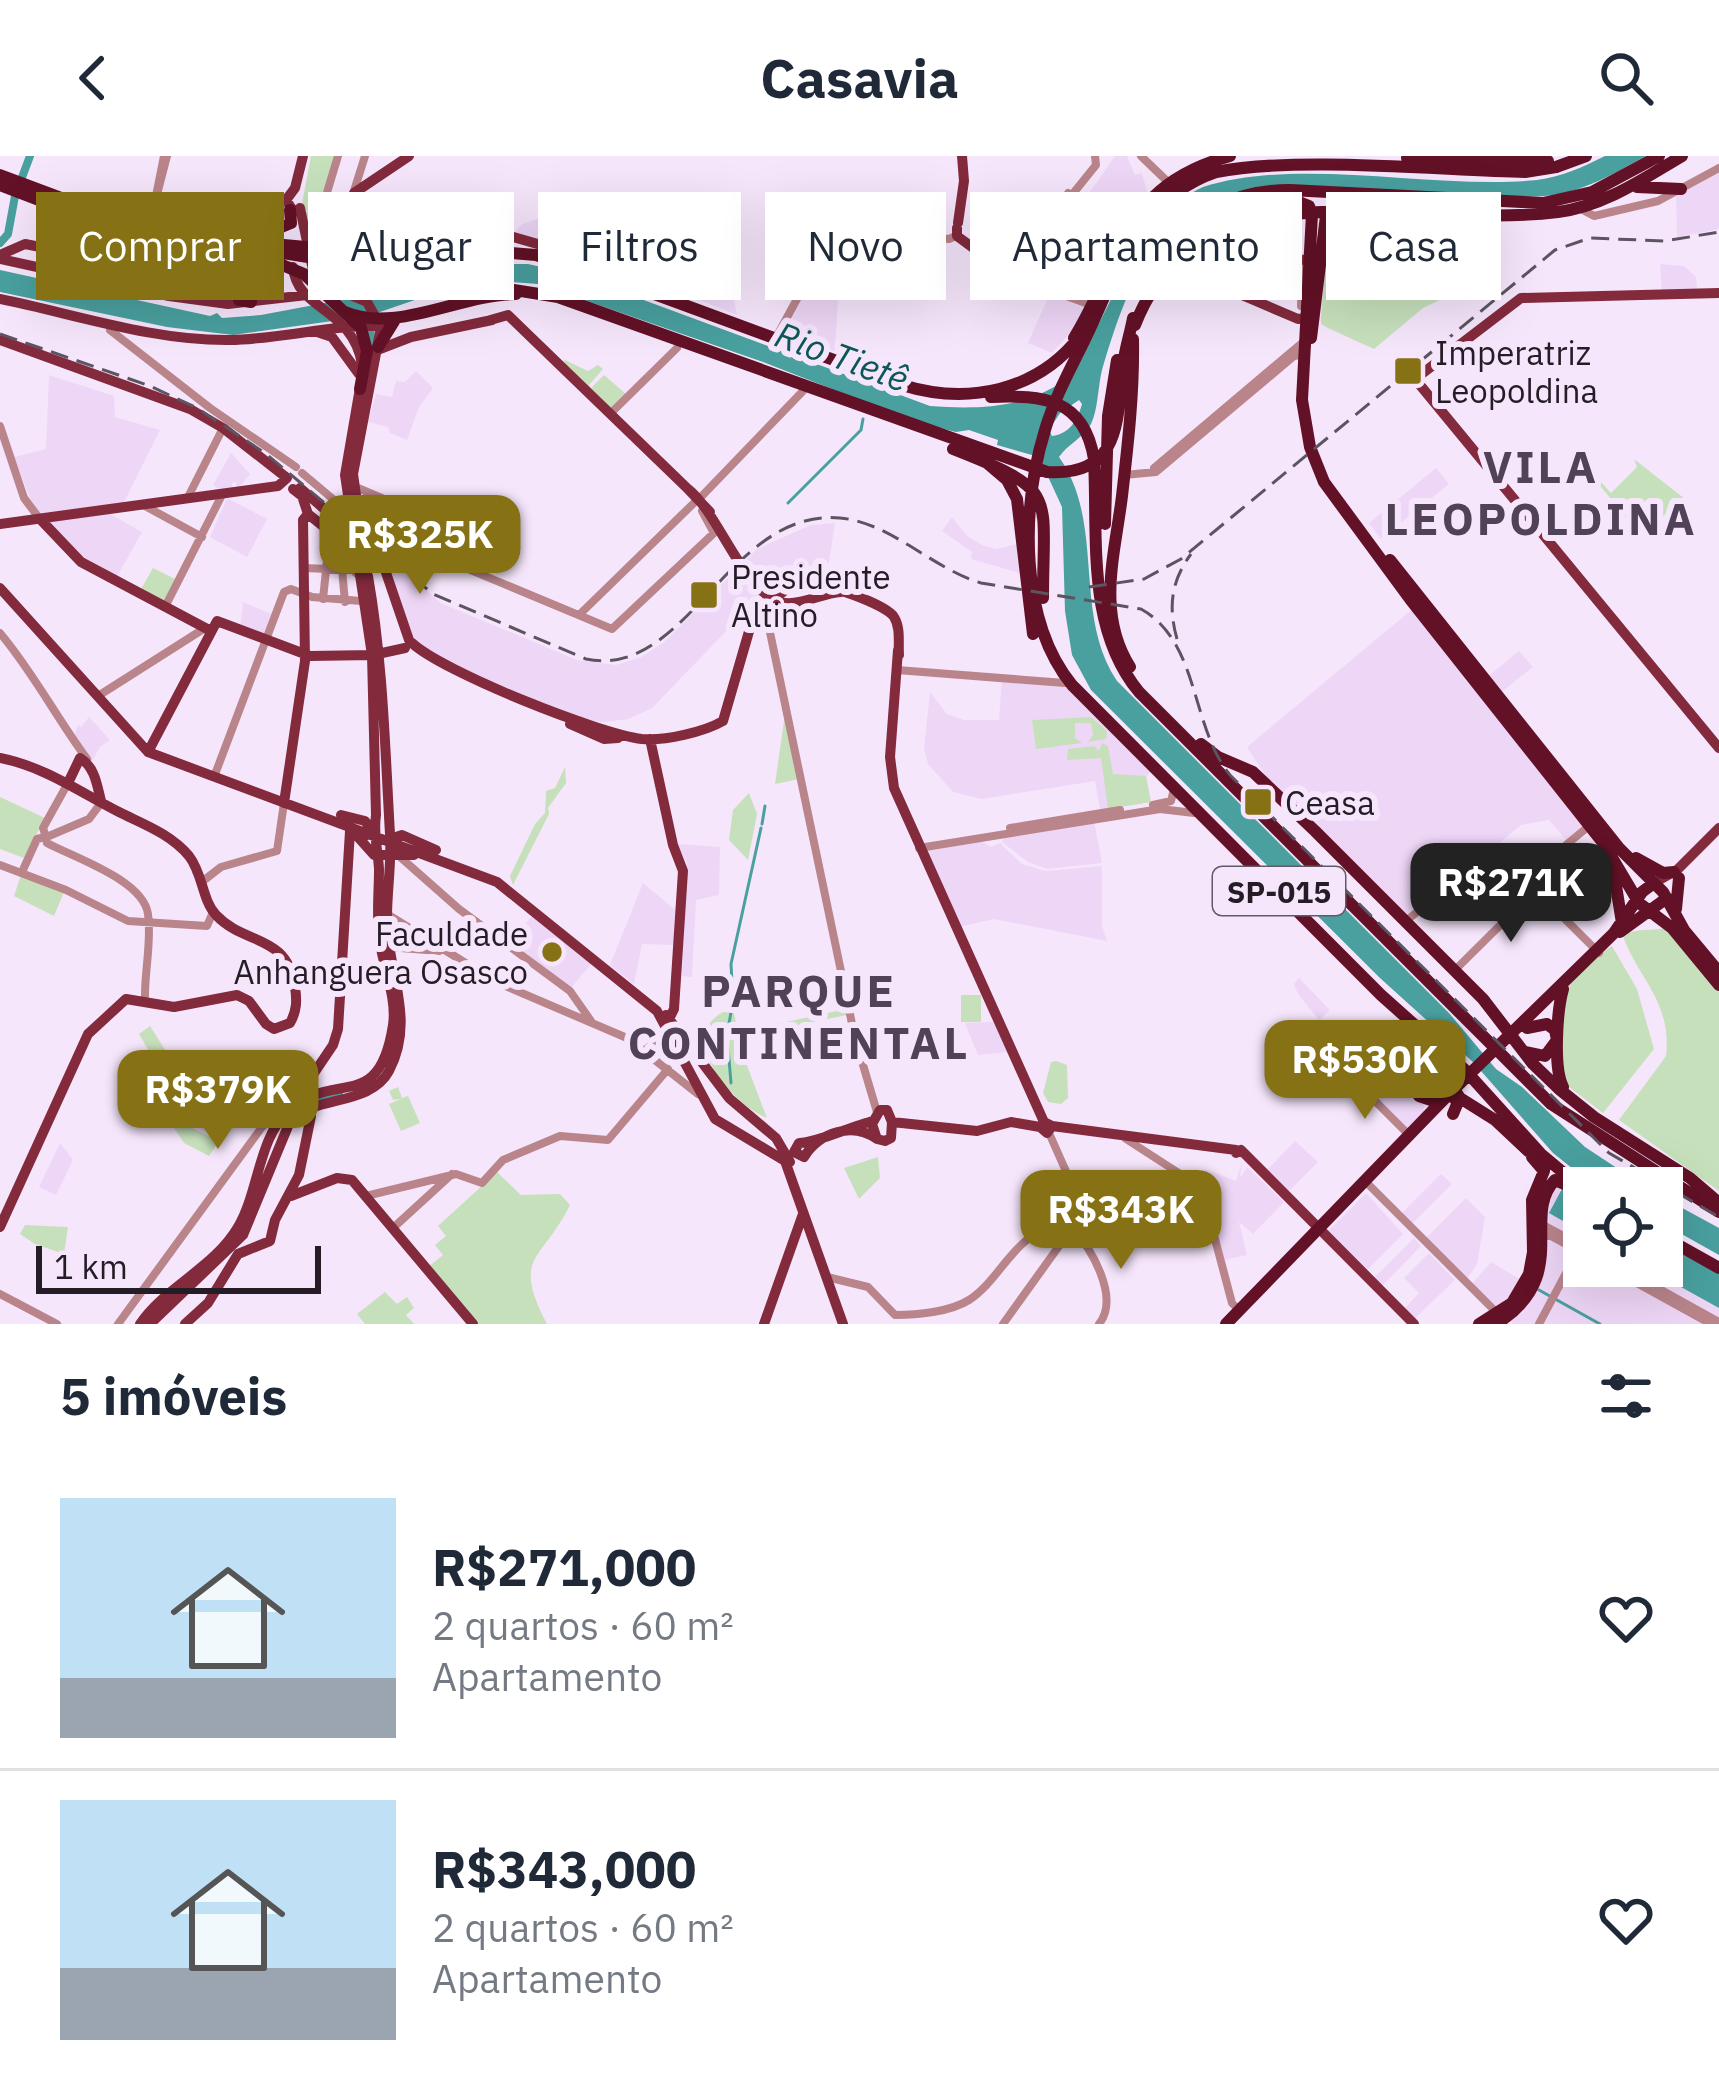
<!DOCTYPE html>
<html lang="pt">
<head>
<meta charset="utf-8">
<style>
  :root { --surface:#fff; --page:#f2f2f3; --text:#1f2937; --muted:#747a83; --line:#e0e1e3; --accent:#867214 }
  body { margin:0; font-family:"IBM Plex Sans",sans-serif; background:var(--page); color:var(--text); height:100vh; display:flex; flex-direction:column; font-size:45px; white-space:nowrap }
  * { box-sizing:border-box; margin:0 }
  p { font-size:39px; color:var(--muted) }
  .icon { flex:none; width:66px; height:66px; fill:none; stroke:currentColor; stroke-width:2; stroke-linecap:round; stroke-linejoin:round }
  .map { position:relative; height:1168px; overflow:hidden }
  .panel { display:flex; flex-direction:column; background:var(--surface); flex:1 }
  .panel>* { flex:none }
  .hud { position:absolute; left:36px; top:36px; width:1647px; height:108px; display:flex; gap:24px }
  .tools { position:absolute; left:1563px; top:1011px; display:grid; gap:24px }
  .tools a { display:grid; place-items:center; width:120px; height:120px; border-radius:0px; background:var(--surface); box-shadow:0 12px 48px #0002; font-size:60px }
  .scale { position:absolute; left:36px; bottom:30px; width:285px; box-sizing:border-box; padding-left:12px; border:6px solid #241d26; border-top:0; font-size:33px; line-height:42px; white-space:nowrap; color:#241d26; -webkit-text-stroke:9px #f6e6fc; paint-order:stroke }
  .price { position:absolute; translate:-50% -102px; padding:0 27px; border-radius:24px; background:var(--accent); color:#fff; font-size:39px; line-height:78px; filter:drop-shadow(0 3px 6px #0008) }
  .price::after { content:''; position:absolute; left:50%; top:72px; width:36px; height:27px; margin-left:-18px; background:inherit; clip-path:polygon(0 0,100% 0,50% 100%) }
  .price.selected { background:#222; color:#fff }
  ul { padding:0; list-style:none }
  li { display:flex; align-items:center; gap:36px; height:300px; padding:0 60px }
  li+li { border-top:3px solid var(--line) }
  li span { display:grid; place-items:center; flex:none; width:336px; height:240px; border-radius:0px; color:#555 }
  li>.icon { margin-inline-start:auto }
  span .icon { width:144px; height:144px; fill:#fffc; stroke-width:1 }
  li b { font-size:51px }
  h2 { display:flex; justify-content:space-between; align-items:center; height:144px; padding:0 60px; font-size:51px }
  .tag { padding:0 42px; border-radius:0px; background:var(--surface); box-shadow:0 12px 48px #0002; font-size:42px; line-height:108px }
  .tag.selected { background:var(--accent); color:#fff }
  header { display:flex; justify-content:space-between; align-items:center; height:156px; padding:0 60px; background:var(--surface); font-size:54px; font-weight:700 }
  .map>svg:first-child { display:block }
  .built { fill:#eed6f7 }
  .green { fill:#c7e0bc }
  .water { fill:#49a09f; fill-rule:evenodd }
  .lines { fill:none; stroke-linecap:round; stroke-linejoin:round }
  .stream { stroke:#49a09f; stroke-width:3 }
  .river { stroke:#49a09f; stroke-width:8 }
  .minor { stroke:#b9858b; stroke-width:8 }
  .major { stroke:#832a3d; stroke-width:10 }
  .highway { stroke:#631126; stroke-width:12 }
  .rail { stroke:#5d5461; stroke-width:3; stroke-dasharray:18 9; stroke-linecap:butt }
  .poi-dot { fill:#867214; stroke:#f6e6fc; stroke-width:4.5 }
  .labels { text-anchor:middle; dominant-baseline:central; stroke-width:12; stroke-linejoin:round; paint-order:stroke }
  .shield { fill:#f6e6fc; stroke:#635966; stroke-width:3 }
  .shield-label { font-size:30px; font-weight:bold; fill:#241d26 }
  .poi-label { font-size:33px; fill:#241d26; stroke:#f6e6fc; text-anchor:start }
  .water-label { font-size:36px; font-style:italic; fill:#0c5859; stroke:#f6e6fc }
  .district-label { font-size:45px; font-weight:bold; letter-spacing:3px; fill:#524258; stroke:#f6e6fc }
</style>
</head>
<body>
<header><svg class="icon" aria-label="back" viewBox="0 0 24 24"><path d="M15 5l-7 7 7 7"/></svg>Casavia<svg class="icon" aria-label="search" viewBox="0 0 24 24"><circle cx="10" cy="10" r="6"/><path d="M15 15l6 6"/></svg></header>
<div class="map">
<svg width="1719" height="1168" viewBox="0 0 1719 1168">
  <rect width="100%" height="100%" fill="#f6e6fc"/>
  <path class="built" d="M1115 0H1127L1135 19 1142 17 1147 36 1146 44 1132 56 1120 79 1071 63Z
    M1719 13V73L1677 81 1676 38Z
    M626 46 604 106 515 76 522 68 559 56Z
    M642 64 661 114 669 113 667 105 678 100 723 91 737 159 626 114Z
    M1660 108 1684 110 1696 121 1697 134 1662 136Z
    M810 124 838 144 835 195 783 177Z
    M1050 137 1086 150 1080 165 1052 197 1028 187Z
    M416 215 433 232 419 251 407 284 390 277 388 271 368 266 376 238 392 241 396 225 405 226Z
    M49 219 114 240 115 261 160 274 122 350 42 358 34 352 14 301 46 293Z
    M231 297 250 318 238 333 235 326 232 327 233 334 223 335 213 329Z
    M1436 312 1449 328 1381 383 1369 367Z
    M227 342 267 363 247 401 210 381Z
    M105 355 142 376 117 421 81 402 47 364Z
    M952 361 967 380 984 390 997 393 1021 387 1023 418 971 403 972 396 942 375Z
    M835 367 829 407 812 408 805 424 793 427 789 421 764 436 652 552 628 563 605 566 581 565 442 505 420 489 410 477 382 396 441 447 577 504 616 509 641 501 663 487 757 393 811 369Z
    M243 446 271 458 263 480 240 472Z
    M1414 452 1586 670 1567 685 1549 664 1521 669 1407 762 1270 626 1247 591Z
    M1519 495 1533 511 1499 538 1487 521Z
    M1002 521 1064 526 1151 615 1146 621 1151 646 1100 654 1095 625 982 643 953 636 928 608 924 593 930 536 947 558 964 564H999Z
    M89 561 110 584 100 591 91 607 74 580 78 569 81 571Z
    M1094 665 1102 707 1047 713 1028 706 1002 686 1005 679Z
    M978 683 991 691 1000 687 1022 708 1046 715 1102 710V770L1107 785 994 763 959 771 926 691Z
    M678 688 720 691 719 739 696 744 692 821 682 820 687 707Z
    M643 727 678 756 674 789 642 788 634 828 610 809Z
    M533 759 593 806 570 833 511 785Z
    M1299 822 1330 854 1319 864 1298 838 1294 828Z
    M1287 865 1346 921 1334 936 1290 894Z
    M994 866 1007 896 978 899 965 867Z
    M1374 899 1424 949 1423 959 1408 974 1372 940 1383 929 1364 910Z
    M1295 985 1318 1006 1288 1036 1267 1014Z
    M60 987 73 1004 56 1039 39 1031Z
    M1242 1007 1240 1022 1247 1011 1284 1046 1253 1078 1239 1066 1247 1099 1224 1104 1209 1044 1199 1029 1205 1013 1236 1025Z
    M1441 1018 1452 1028 1412 1068 1401 1058Z
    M1558 1025 1584 1042V1110H1662V1086L1719 1117V1168H1513L1509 1162 1524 1156 1522 1152 1546 1109 1547 1087 1550 1081 1553 1082 1544 1066 1545 1048Z
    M1366 1037 1403 1078 1366 1115 1327 1076Z
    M1466 1042 1485 1061 1477 1108 1467 1123 1426 1082Z
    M1414 1082 1421 1090 1381 1131 1373 1123Z
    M1429 1097 1455 1124 1413 1164 1403 1154 1419 1137 1404 1122Z
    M1491 1106 1523 1125 1497 1155 1471 1129Z"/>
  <path class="green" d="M311 0H336L308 77 302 55 314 56 301 53Z
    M1346 50 1460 57 1482 124 1423 152 1374 193 1328 172 1321 168V161L1329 62Z
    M565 204 588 215 598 209 603 213 589 229 591 232 604 219 626 238 612 254 561 209Z
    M1634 303 1685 343 1640 379 1597 326 1599 324 1611 337 1637 311Z
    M153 412 177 424 165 447 141 433Z
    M785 558 799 623 775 628Z
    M1091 561 1107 575 1106 583 1088 586 1093 579 1091 567H1075V582L1082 587 1036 593 1032 564Z
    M1102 587 1108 590 1113 618 1146 620 1151 646 1108 653 1101 602 1067 604 1068 593 1094 590 1099 595Z
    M565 611 566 627 548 652 549 658 513 729 510 720 535 668 545 657 546 635 555 632Z
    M749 637 757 658 748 704 729 684 733 654Z
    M0 641 45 662 24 702 0 693Z
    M21 719 64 736 54 760 14 740Z
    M1668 771 1719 831V1035L1619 964 1666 900C1672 845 1638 823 1623 780 1636 771 1652 776 1668 771Z
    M1612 790 1637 833 1654 893 1603 957 1564 927C1561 865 1549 826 1612 790Z
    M961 839H981V866H961Z
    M846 853 847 859 745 880V875Z
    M723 856 734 857 743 899 767 962C735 950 674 883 723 856Z
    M150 870 179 916 171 923 162 918 139 878Z
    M1056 905 1067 909 1068 942 1061 948 1048 946 1043 937 1051 906Z
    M398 931 402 942 408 940 420 967 401 975 389 948 401 943 393 944 389 935Z
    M157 946 178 965 219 985 209 1000 184 987Z
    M878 1001 880 1022 859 1043 844 1012Z
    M497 1016 521 1039 560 1038 570 1049C542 1106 511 1099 547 1168H476L428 1111 443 1099 435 1089 446 1080 438 1070Z
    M25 1069 68 1071 64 1098 35 1088 20 1078Z
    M385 1136 397 1148 407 1141 414 1152 406 1159 414 1168H365L357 1158Z"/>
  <path class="water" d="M1605 0H1646C1613 18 1582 37 1544 40 1429 49 1249 0 1163 81 1132 116 1115 170 1102 214 1098 230 1098 254 1091 268 1084 281 1067 289 1059 301 1106 367 1072 458 1117 525L1449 857 1496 913 1522 931 1585 991 1647 1032H1597L1553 997 1474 907 1380 822 1091 534 1072 499 1065 455 1062 351 1039 301 997 289 998 284 969 274 956 276 919 267 763 206 538 128 496 125 453 131 368 160 233 179 167 171 0 136V114L210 160 217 157 222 162 261 159 394 134 463 108H528L576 119 930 250C972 253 1016 253 1054 231 1060 227 1066 217 1071 211 1120 151 1126 67 1203 31 1298 0 1434 34 1537 24 1561 21 1583 11 1605 0ZM1079 244 1082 248C1078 263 1070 278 1052 280L1049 274 1060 257Z
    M1562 1033 1584 1044V1077L1549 1057Z
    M1662 1041 1719 1072V1099L1662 1067Z
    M1662 1087 1719 1118V1152L1643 1110H1662Z"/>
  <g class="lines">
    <path class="stream" d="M693 56 699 89
      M676 60 691 65
      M788 347 861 274 863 263
      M762 668 765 650
      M731 927 727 879 733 845 731 808 761 672
      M1539 1134 1600 1168"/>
    <path class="river" d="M0 87 8 78 15 40 30 0
      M370 167 372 199
      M307 947 339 937"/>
    <path class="minor" d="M164 0 154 50 167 0
      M1141 0 1169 27
      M354 35 365 0
      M1071 40 1068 37 1075 107
      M1071 40 1096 9 1095 0
      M1581 53 1594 60 1658 45 1719 12
      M1070 66 1111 77 1119 87
      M320 78 319 63 338 0
      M1073 103 1107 102
      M1063 112 1050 134 1091 149
      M1301 150 1302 103
      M111 168 110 174 210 252 296 311
      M778 178 836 71 949 83 958 79
      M610 258 677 192
      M0 270 24 342 39 362
      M1154 312 1302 187
      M302 317 365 370 612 473 714 377 702 355
      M1124 319 1156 316 1294 200 1300 199 1303 203
      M358 332 384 343 371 373
      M188 341 223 272
      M700 342 803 235
      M145 350 202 381
      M304 412 353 414 357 418
      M342 413 345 446
      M323 443 330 376
      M165 451 223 337
      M579 459 697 344
      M767 462 855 882 877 956
      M0 477C33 516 56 561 87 603
      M897 514 1065 527
      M98 540 205 472
      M214 621 284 436 291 433 312 441 361 445
      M1153 649 1171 645 1173 637
      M1010 672 1120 654
      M49 680 89 663 101 647
      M46 681 43 672 68 627
      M47 687C75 702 143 724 148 758 152 786 144 817 145 845
      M919 692 1160 653 1194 657
      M399 700 459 753 570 835 591 865
      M0 709 66 734 128 765 207 770 213 756
      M22 716 37 683 45 681
      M203 725 221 711 277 695 284 647
      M387 758 496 826 627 882 698 938
      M1406 765 1495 693 1599 797
      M388 791 439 795
      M1455 814 1560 710 1566 689 1589 670
      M1398 870 1351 921 1410 980
      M644 895 658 884 673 882
      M1375 895 1420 941
      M1126 983 1188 1023 1203 1038 1232 1147 1240 1155
      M1368 1028 1496 1156
      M366 1040 456 1018 482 1027 503 1004 560 980 608 984 668 913
      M1543 1069 1584 1091
      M393 1072 452 1018
      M1543 1080H1551L1584 1098
      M1606 1110 1711 1168
      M1618 1110 1719 1166
      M827 1121 868 1131 895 1159C917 1159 950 1156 969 1144 1006 1120 1017 1065 1072 1072 1092 1093 1120 1142 1099 1168
      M0 1138 57 1168
      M118 1168 262 971 305 930
      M1003 1168 1072 1072 1073 1031 1049 977
      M1539 1168 1573 1104V1092"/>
    <path class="major" d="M300 52 314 119 326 129 367 146 381 171 353 318 364 396
      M294 56 286 44 295 32 303 0
      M958 67 964 25 962 0
      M344 70 384 81 466 83 503 78 583 101 685 141
      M957 72V80L995 108 1024 116 1213 103 1225 108 1237 137 1298 163 1313 161
      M343 73 354 37 409 0
      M299 94C320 71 363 79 390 88
      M0 99 25 88 201 123 226 124 262 118
      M1218 101 1309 104
      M0 103 169 140 228 148 307 139
      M293 111C297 155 352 151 362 208
      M408 118 432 82
      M343 132 384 126
      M1719 137 1521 142 1415 223 1719 592
      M0 143C74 158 153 185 230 184 283 183 333 168 387 170
      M487 165 508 159 688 333
      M314 175 332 181 359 218
      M0 184 190 253 223 272 287 322 278 330 0 368
      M380 193 411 181 492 164
      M300 332 381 402 409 484
      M710 356 688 333C720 358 745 442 785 447 804 449 822 437 841 436
      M308 358 353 394
      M40 363 81 406 211 475
      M0 432 148 596 497 726 657 855 715 963 785 1005 843 1168
      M773 445C781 436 793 428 806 427 822 426 886 448 894 461 901 472 898 487 899 499
      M412 487C443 516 599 578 642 583 665 585 704 576 723 565L750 472 765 459
      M898 494 890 601 894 632 1044 966
      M570 568 604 583 618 582
      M650 583 673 689 683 715 674 853 667 867
      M148 596 217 465 310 500 373 499 405 492
      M0 602C45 611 78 635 119 656 143 668 171 678 189 700 203 718 202 744 216 759 245 790 287 777 295 831 297 844 297 855 290 867L274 873 266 868 249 845 237 839 174 851 126 843 88 878 0 1071
      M68 627 80 602C95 611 97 629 101 645
      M284 647 305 505 303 364 308 358 302 340 293 333
      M341 659 365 665 369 671 367 679
      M357 680 374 699H414
      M396 690V681L402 679 436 694
      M1654 727 1677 714 1719 672
      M666 859 729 942
      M730 943 776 982 790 1006
      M880 954H887L892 966 891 982 885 985 877 983 872 968Z
      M310 964 306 929 333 889 338 873 350 675
      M873 965C852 970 816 987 799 987L794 996 804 1001C819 977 852 965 877 983
      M892 966 977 975 1011 966 1040 971 1047 977 1052 970
      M1044 966 1052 970 1236 994
      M1236 997 1241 994 1414 1168
      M291 1040 337 1022 352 1024 473 1168
      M140 1168C166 1130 214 1112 238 1071 259 1036 258 982 289 954 335 913 379 959 393 869 397 843 384 813 380 787 376 763 379 738 379 713 378 694 373 679 376 659L372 499 345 319 361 226
      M150 1168 243 1079 291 963C318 940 371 949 389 915 415 866 390 821 387 770 386 740 392 709 390 678 385 592 383 505 368 420
      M185 1168 208 1147 238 1098 270 1085 275 1064 299 1019 311 960
      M764 1168 803 1058"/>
    <path class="highway" d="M1407 2 1548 5
      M1490 7 1513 6
      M0 19 91 53 262 87 338 94 484 95 536 99 649 136 902 229C967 249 1037 236 1080 180
      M0 29 70 56 164 78 558 141 1047 316C1122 321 1117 263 1123 209 1125 193 1130 178 1133 162
      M1637 31 1681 33
      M1299 46 1309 50 1312 58 1302 244 1310 291 1324 326 1410 443 1604 688 1639 747 1672 772 1719 829
      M65 63 150 83
      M1200 70 1211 74 1210 93 1205 99
      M208 71 274 74 291 67 290 54
      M182 89 250 102
      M1157 101C1188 57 1236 34 1290 34L1543 47 1592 36 1659 0
      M270 104 304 118 361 172 367 195 360 233
      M333 111 345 119V125L337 133
      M381 126C410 123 427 106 455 101
      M251 146 239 144V138L266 116
      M345 156C396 178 461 138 516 138
      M1135 169C1201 0 1403 75 1558 56 1604 50 1643 23 1682 0
      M1074 182C1124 101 1120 30 1230 0
      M1311 182 1326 60 1332 52 1340 49
      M378 191 396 162
      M991 241C1043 239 1084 242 1094 303 1098 382 1086 472 1139 536L1551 948 1719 1056
      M953 293C1060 335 1043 336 1043 442
      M987 307 1007 324 1017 343 1033 478
      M1105 368 1108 260 1117 204
      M1390 404 1619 692 1663 736 1684 774 1719 816
      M1130 511C1096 457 1115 398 1122 340 1128 288 1134 235 1133 183
      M1201 588 1218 601 1253 616 1315 675 1483 843 1533 908 1559 933 1594 961 1690 1022 1719 1047
      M1636 702 1663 717 1674 716
      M1613 711 1622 767
      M1676 753 1679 722
      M1620 776 1667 742
      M1423 887 1460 942 1495 964 1528 995
      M1526 896 1545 900 1557 884 1555 874 1547 868 1527 872
      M1563 931C1553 912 1557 854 1563 833
      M1419 940 1431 944 1448 936 1458 946 1453 958
      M1584 1034 1541 998 1465 914 1381 839 1072 529C1019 464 1021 352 1045 274 1056 236 1077 202 1093 166 1121 104 1145 40 1216 16 1297 0 1437 14 1525 16L1556 11 1586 0
      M1662 1080 1719 1112
      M1226 1168 1446 941 1614 777 1642 736 1654 727
      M1479 1168 1512 1147 1529 1118 1533 1096 1532 1044 1544 1015 1532 1001
      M1496 1168C1573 1120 1520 1060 1555 1024L1569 1030"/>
    <path class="rail" d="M0 178 150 230 197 252 265 297 433 438 586 503C688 524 728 352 840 362 890 366 933 413 981 427L1141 453C1200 486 1190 570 1230 619L1609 997 1719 1061
      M1089 431 1144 423 1181 403 1555 94 1590 82 1665 85 1719 76
      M1177 483C1168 451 1171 425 1191 398"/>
  </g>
  <g class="poi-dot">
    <rect x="1393" y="200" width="30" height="30" rx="6"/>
    <rect x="689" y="424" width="30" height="30" rx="6"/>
    <rect x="1243" y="631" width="30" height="30" rx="6"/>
    <circle cx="552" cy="796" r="12"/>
  </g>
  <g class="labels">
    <rect class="shield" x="1213" y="711" width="132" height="48" rx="9"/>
    <g class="shield-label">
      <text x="1279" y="735">SP-015</text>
    </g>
    <g class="poi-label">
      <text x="1435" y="196">Imperatriz<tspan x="1435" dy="38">Leopoldina</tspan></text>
      <text x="731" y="420">Presidente<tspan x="731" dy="38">Altino</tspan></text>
      <text x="1285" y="646">Ceasa</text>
      <text x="528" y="777" text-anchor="end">Faculdade<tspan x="528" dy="38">Anhanguera Osasco</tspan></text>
    </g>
    <g class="water-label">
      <text transform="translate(842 200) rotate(20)">Rio Tietê</text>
    </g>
    <g class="district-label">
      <text x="1541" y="310">VILA<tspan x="1541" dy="52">LEOPOLDINA</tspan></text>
      <text x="799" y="834">PARQUE<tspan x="799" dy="52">CONTINENTAL</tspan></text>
    </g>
  </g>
</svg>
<div class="tools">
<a><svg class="icon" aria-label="locate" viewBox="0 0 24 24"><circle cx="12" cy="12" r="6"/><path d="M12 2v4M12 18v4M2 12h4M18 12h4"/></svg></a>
</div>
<div class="scale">1 km</div>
<b class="price" style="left:420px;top:441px">R$325K</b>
<b class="price selected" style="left:1511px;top:789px">R$271K</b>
<b class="price" style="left:1365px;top:966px">R$530K</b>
<b class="price" style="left:218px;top:996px">R$379K</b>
<b class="price" style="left:1121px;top:1116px">R$343K</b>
<div class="hud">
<a class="tag selected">Comprar</a>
<a class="tag">Alugar</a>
<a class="tag">Filtros</a>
<a class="tag">Novo</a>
<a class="tag">Apartamento</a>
<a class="tag">Casa</a>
</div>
</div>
<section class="panel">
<h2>5 imóveis<svg class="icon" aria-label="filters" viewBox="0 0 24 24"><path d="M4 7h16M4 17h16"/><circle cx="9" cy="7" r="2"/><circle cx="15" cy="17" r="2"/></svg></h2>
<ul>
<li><span style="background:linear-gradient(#bfe0f5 75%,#9aa5b1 0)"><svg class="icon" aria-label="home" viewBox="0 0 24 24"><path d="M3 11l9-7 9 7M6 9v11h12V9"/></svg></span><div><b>R$271,000</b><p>2 quartos · 60 m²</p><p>Apartamento</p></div><svg class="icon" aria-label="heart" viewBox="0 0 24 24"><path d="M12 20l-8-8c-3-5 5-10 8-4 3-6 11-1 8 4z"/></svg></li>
<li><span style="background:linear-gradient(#bfe0f5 70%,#9aa5b1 0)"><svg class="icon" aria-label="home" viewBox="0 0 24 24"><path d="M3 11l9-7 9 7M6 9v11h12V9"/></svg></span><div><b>R$343,000</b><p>2 quartos · 60 m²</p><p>Apartamento</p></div><svg class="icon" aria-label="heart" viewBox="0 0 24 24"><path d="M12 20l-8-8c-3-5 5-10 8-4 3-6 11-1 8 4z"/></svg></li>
</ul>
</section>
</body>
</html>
